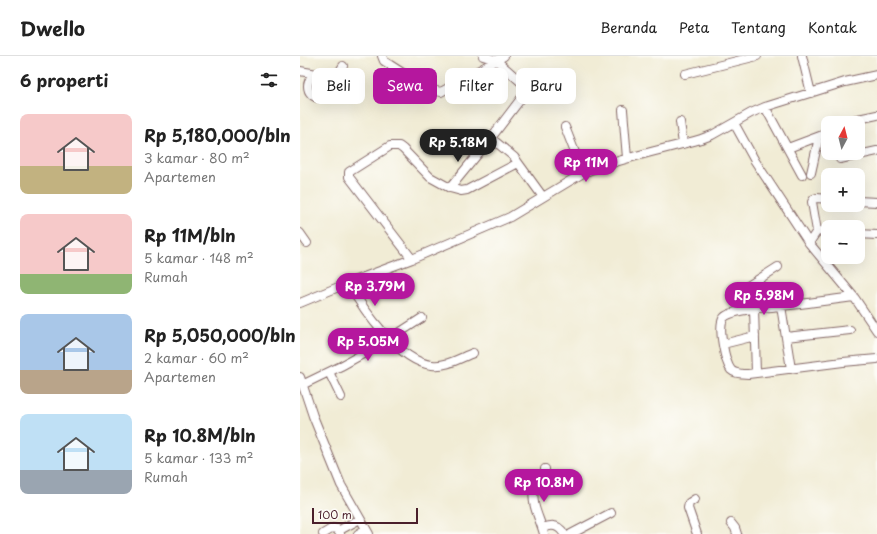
<!DOCTYPE html>
<html lang="id">
<head>
<meta charset="utf-8">
<style>
  :root { --surface:#fff; --page:#f2f2f2; --text:#222; --muted:#767676; --line:#e0e0e0; --accent:#b5179e }
  body { margin:0; font-family:"Playpen Sans",sans-serif; background:var(--page); color:var(--text); height:100vh; display:flex; flex-direction:column; font-size:15px; white-space:nowrap }
  * { box-sizing:border-box; margin:0 }
  p { font-size:13px; color:var(--muted) }
  .icon { flex:none; width:22px; height:22px; fill:none; stroke:currentColor; stroke-width:2; stroke-linecap:round; stroke-linejoin:round }
  .map { position:relative; flex:1; overflow:hidden }
  .details { display:flex; flex-direction:column; background:var(--surface); width:300px }
  .details>* { flex:none }
  .banner { position:absolute; left:12px; top:12px; width:380px; height:36px; display:flex; gap:8px }
  .needle { width:26px; rotate:7deg }
  .tools { position:absolute; left:521px; top:60px; display:grid; gap:8px }
  .tools a { display:grid; place-items:center; width:44px; height:44px; border-radius:8px; background:var(--surface); box-shadow:0 4px 16px #0002; font-size:20px }
  .scale { position:absolute; left:12px; bottom:10px; width:106px; box-sizing:border-box; padding-left:4px; border:2px solid #4a1f2b; border-top:0; font-size:11px; line-height:14px; white-space:nowrap; color:#4a1f2b; -webkit-text-stroke:3px #fdfcf7; paint-order:stroke }
  .price { position:absolute; translate:-50% -34px; padding:0 9px; border-radius:14px; background:var(--accent); color:#fff; font-size:13px; line-height:26px; filter:drop-shadow(0 1px 2px #0008) }
  .price::after { content:''; position:absolute; left:50%; top:24px; width:12px; height:9px; margin-left:-6px; background:inherit; clip-path:polygon(0 0,100% 0,50% 100%) }
  .price.on { background:#222; color:#fff }
  ul { padding:0; list-style:none }
  li { display:flex; align-items:center; gap:12px; height:100px; padding:0 20px }
  li span { display:grid; place-items:center; flex:none; width:112px; height:80px; border-radius:8px; color:#555 }
  li>.icon { margin-inline-start:auto }
  span .icon { width:48px; height:48px; fill:#fffc; stroke-width:1 }
  li b { font-size:17px }
  h2 { display:flex; justify-content:space-between; align-items:center; height:48px; padding:0 20px; font-size:17px }
  .pill { padding:0 14px; border-radius:8px; background:var(--surface); box-shadow:0 4px 16px #0002; font-size:14px; line-height:36px }
  .pill.on { background:var(--accent); color:#fff }
  header { display:flex; align-items:center; gap:24px; box-sizing:border-box; height:56px; padding:0 20px; background:var(--surface); border-bottom:1px solid var(--line) }
  header strong { font-size:19px }
  nav { display:flex; gap:22px; margin-inline-start:auto; font-size:14px }
  main { display:flex; flex:1; min-height:0 }
  .map>svg:first-child { display:block }
  .lines { fill:none; stroke-linecap:round; stroke-linejoin:round }
  .minor-casing { stroke:#846766; stroke-width:10 }
  .minor { stroke:#fff; stroke-width:8 }
</style>
</head>
<body>
<header>
<strong>Dwello</strong>
<nav><a>Beranda</a><a>Peta</a><a>Tentang</a><a>Kontak</a></nav>
</header>
<main>
<section class="details">
<h2>6 properti<svg class="icon" aria-label="filters" viewBox="0 0 24 24"><path d="M4 7h16M4 17h16"/><circle cx="9" cy="7" r="2"/><circle cx="15" cy="17" r="2"/></svg></h2>
<ul>
<li><span style="background:linear-gradient(#f6c9c9 65%,#c2b280 0)"><svg class="icon" aria-label="home" viewBox="0 0 24 24"><path d="M3 11l9-7 9 7M6 9v11h12V9"/></svg></span><div><b>Rp 5,180,000/bln</b><p>3 kamar · 80 m²</p><p>Apartemen</p></div></li>
<li><span style="background:linear-gradient(#f6c9c9 75%,#8fb573 0)"><svg class="icon" aria-label="home" viewBox="0 0 24 24"><path d="M3 11l9-7 9 7M6 9v11h12V9"/></svg></span><div><b>Rp 11M/bln</b><p>5 kamar · 148 m²</p><p>Rumah</p></div></li>
<li><span style="background:linear-gradient(#a9c7e8 70%,#b9a48a 0)"><svg class="icon" aria-label="home" viewBox="0 0 24 24"><path d="M3 11l9-7 9 7M6 9v11h12V9"/></svg></span><div><b>Rp 5,050,000/bln</b><p>2 kamar · 60 m²</p><p>Apartemen</p></div></li>
<li><span style="background:linear-gradient(#bfe0f5 70%,#9aa5b1 0)"><svg class="icon" aria-label="home" viewBox="0 0 24 24"><path d="M3 11l9-7 9 7M6 9v11h12V9"/></svg></span><div><b>Rp 10.8M/bln</b><p>5 kamar · 133 m²</p><p>Rumah</p></div></li>
</ul>
</section>
<div class="map">
<svg width="577" height="478" viewBox="0 0 577 478">
  <rect width="100%" height="100%" fill="#fdfcf7"/>
  <filter id="ink" filterUnits="userSpaceOnUse"><feTurbulence type="fractalNoise" baseFrequency=".025" numOctaves="2"/><feDisplacementMap in="SourceGraphic" scale="8" xChannelSelector="R" yChannelSelector="G"/><feConvolveMatrix kernelMatrix="1 2 1 2 8 2 1 2 1" color-interpolation-filters="sRGB"/></filter>
  <filter id="wash" filterUnits="userSpaceOnUse"><feTurbulence type="fractalNoise" baseFrequency=".012" numOctaves="4" result="noise"/><feDisplacementMap in="SourceGraphic" scale="16" xChannelSelector="R" yChannelSelector="G"/><feGaussianBlur stdDeviation="0.9" result="paint"/><feColorMatrix in="noise" values="0 0 0 0 0 0 0 0 0 0 0 0 0 0 0 0 0 1.4 0 .05"/><feComposite in="paint" operator="in"/></filter>
  <g filter="url(#wash)">
    <rect width="100%" height="100%" fill="#f1ecd5"/>
  </g>
  <g filter="url(#ink)">
    <g class="lines">
      <defs>
        <path id="minor" d="M82 0 84 5 128 33 141 36 204 0
          M183 0 196 4 222 27 225 31 226 36 191 82 150 132 161 135 167 134 218 107
          M502 0 511 37
          M0 15 17 18
          M385 18 457 0
          M8 30a12 12 0 1 1 24 0a12 12 0 1 1-24 0Z
          M30 23 40 15 43 10
          M465 51 502 119
          M323 54 327 102
          M380 66 383 88
          M544 66 577 59
          M434 67 455 105 509 187 554 241 577 275
          M265 71 283 117
          M191 82 214 101 243 141
          M488 92 528 77
          M540 103 577 95
          M511 117 519 81
          M558 145 577 146
          M517 175 512 146 514 143 517 142 528 143
          M0 177 7 187
          M558 178 577 179
          M509 187 517 175 528 176
          M112 203 49 121V116L90 90H99L103 93 130 121 150 132
          M48 227C63 253 99 306 132 309 146 311 160 302 173 297
          M554 241C530 244 505 248 481 250 464 252 445 252 430 258 427 259 424 261 423 263 418 272 425 306 431 314 435 318 443 318 448 318L543 306 577 303
          M0 247 48 227 112 203 210 161 283 117C321 102 362 94 401 83L412 79 451 57 465 51 545 26 577 19
          M481 250 491 313
          M486 281 550 274
          M423 288 455 280
          M29 316 41 341
          M456 317 454 253 446 235 448 230 478 211
          M0 321 13 360 41 429 69 478
          M2 329 41 310 88 284 122 262
          M245 413V426
          M395 443 389 447 388 452 397 478
          M431 467 435 472 437 478
          M243 472C252 468 259 469 264 478
          M38 475 60 463
          M23 478 33 472 37 473 40 478
          M58 478 66 473
          M244 478C240 462 231 450 234 433L239 428 261 422
          M271 478 311 457"/>
      </defs>
      <use href="#minor" class="minor-casing"/>
      <use href="#minor" class="minor"/>
    </g>
  </g>
</svg>
<div class="tools">
<a><svg class="needle" viewBox="-14 -14 28 28"><path d="M0-13l5 13h-10z" fill="#e53935"/><path d="M0 13l5-13h-10z" fill="#767676"/></svg></a>
<a>+</a>
<a>−</a>
</div>
<div class="scale">100 m</div>
<b class="price on" style="left:158px;top:107px">Rp 5.18M</b>
<b class="price" style="left:286px;top:127px">Rp 11M</b>
<b class="price" style="left:75px;top:251px">Rp 3.79M</b>
<b class="price" style="left:464px;top:260px">Rp 5.98M</b>
<b class="price" style="left:68px;top:306px">Rp 5.05M</b>
<b class="price" style="left:244px;top:447px">Rp 10.8M</b>
<div class="banner">
<a class="pill">Beli</a>
<a class="pill on">Sewa</a>
<a class="pill">Filter</a>
<a class="pill">Baru</a>
</div>
</div>
</main>
</body>
</html>
